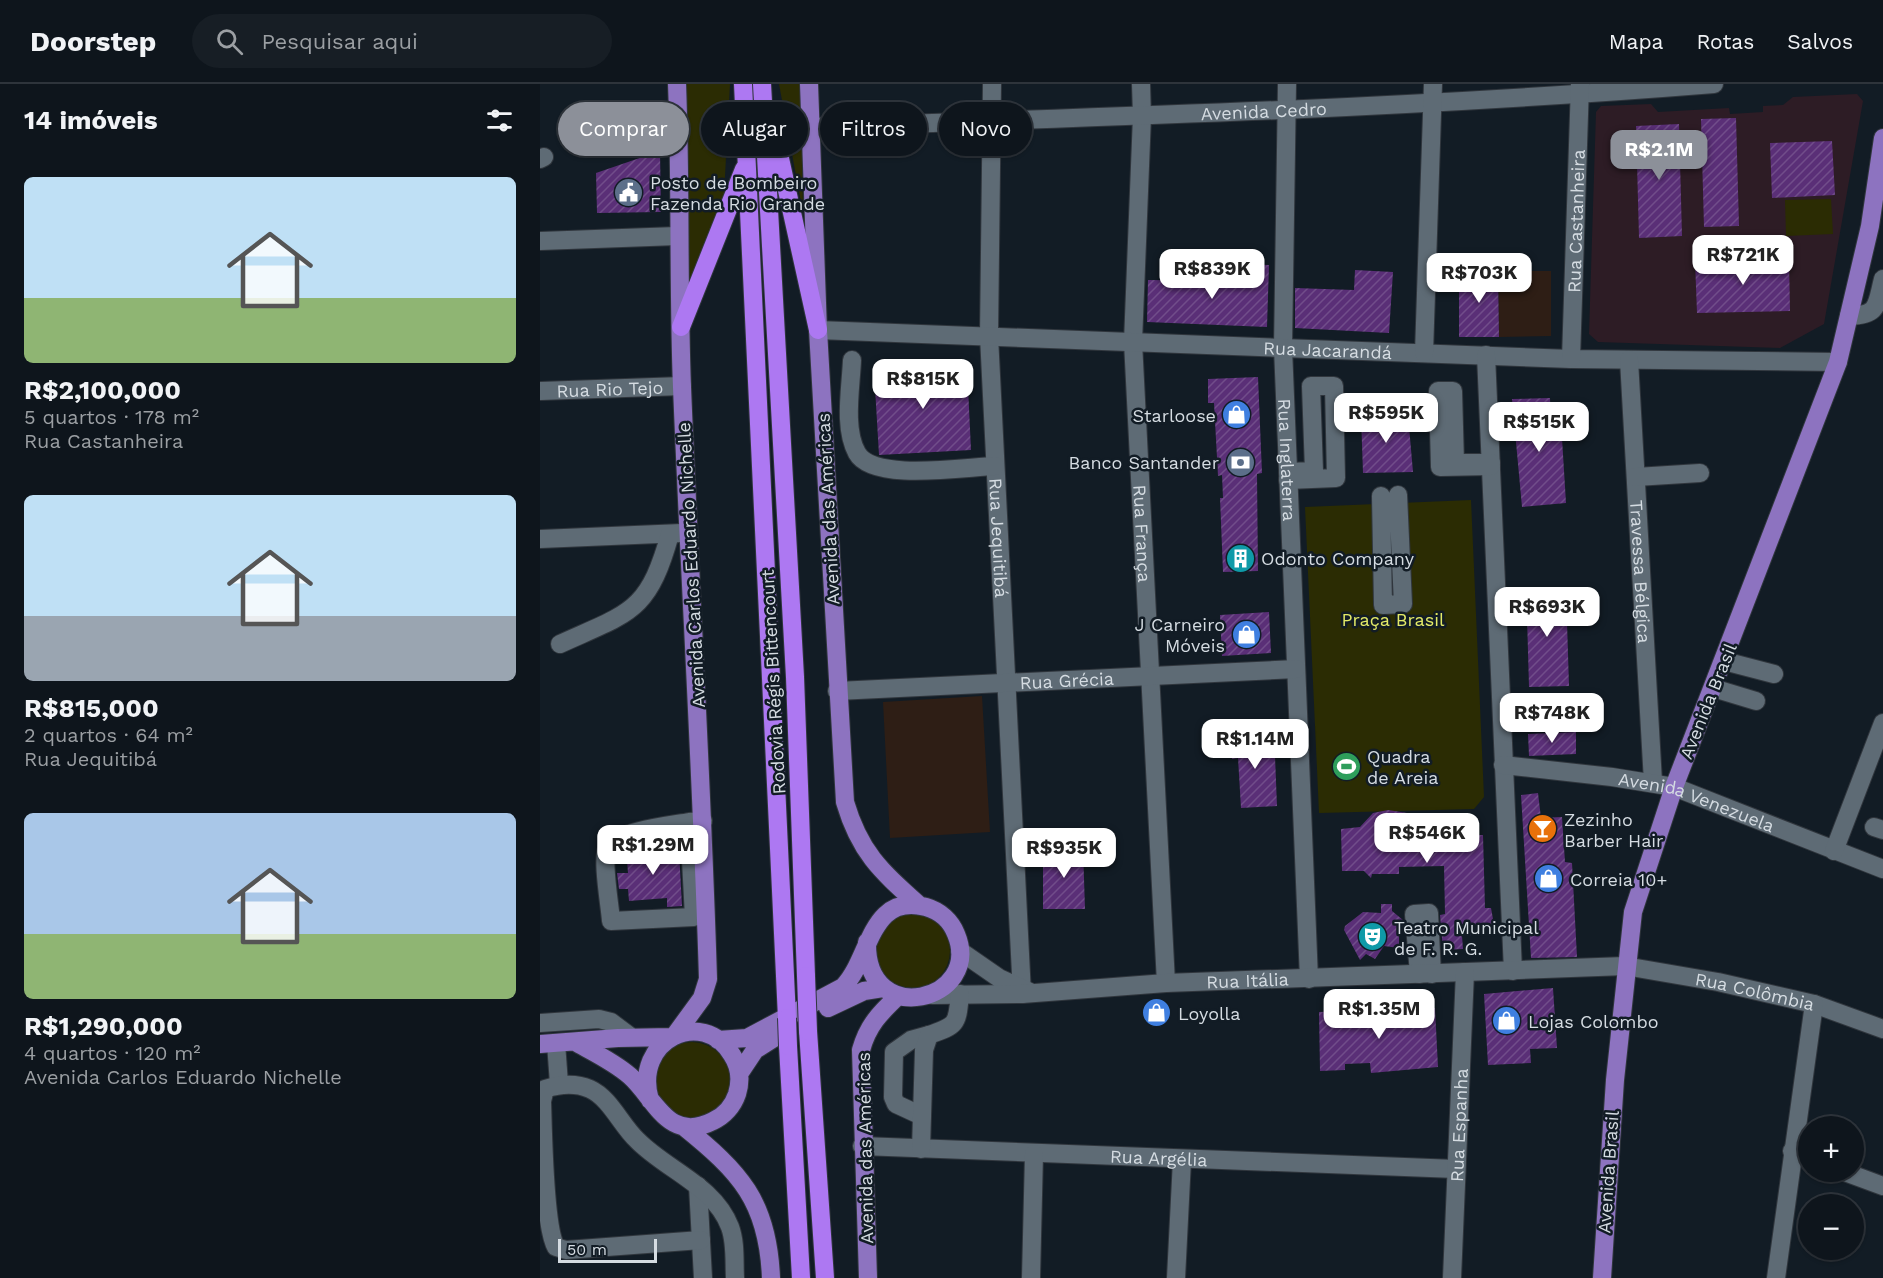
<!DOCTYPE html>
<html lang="pt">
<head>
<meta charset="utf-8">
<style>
  :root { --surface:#0e151c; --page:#171e25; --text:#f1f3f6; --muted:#9b9fa3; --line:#2e343b; --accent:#8c9099 }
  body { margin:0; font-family:"Work Sans",sans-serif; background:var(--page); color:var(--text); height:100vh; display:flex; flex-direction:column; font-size:22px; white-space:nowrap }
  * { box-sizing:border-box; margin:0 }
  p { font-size:20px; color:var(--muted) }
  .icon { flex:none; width:33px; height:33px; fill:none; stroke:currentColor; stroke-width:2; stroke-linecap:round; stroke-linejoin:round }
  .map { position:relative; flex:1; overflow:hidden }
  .panel { display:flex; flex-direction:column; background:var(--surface); width:540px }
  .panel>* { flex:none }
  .top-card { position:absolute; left:18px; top:18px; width:570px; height:54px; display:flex; gap:12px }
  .controls { position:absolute; left:1258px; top:1032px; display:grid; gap:12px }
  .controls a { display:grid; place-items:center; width:66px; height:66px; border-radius:50%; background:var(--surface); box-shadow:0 2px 4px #0004,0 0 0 2px var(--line); font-size:30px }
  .scale { position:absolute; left:18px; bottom:15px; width:99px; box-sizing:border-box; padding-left:6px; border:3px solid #d5dce2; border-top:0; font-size:16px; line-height:21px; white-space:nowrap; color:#d5dce2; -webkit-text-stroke:4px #121c25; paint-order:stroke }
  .price { position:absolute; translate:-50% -51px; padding:0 14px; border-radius:12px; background:#fff; color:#222; font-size:20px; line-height:39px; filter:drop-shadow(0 2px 3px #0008) }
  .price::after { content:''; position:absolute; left:50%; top:36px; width:18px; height:14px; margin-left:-9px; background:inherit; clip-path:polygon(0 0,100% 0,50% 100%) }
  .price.active { background:var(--accent); color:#fff }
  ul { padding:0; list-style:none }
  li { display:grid; align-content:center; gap:12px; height:318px; padding:0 24px }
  li span { display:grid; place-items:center; height:186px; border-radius:9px; color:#555 }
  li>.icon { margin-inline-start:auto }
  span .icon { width:108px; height:108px; fill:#fffc; stroke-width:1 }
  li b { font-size:26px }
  h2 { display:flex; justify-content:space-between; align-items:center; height:72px; padding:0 24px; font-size:26px }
  .tag { padding:0 21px; border-radius:27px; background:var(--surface); box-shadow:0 2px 4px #0004,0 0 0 2px var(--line); font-size:21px; line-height:54px }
  .tag.active { background:var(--accent); color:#fff }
  header { display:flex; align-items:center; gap:36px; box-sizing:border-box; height:84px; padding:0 30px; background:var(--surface); border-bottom:2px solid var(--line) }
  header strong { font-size:28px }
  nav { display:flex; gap:33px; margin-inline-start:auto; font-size:21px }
  .search { width:420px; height:54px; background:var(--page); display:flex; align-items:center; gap:15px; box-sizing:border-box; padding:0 21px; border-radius:33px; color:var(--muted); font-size:22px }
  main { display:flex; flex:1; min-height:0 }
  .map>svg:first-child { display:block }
  .commercial { fill:#2e1e15 }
  .education { fill:#2d1c25 }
  .green { fill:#2b2c03 }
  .building { fill:url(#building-hatch) }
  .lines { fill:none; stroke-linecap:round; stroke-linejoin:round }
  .minor-casing { stroke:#30363d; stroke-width:20 }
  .major-casing { stroke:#30363d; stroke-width:20 }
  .highway-casing { stroke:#30363d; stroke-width:20 }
  .minor { stroke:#5e6b75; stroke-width:18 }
  .major { stroke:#8d73c0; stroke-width:18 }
  .highway { stroke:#ad78f2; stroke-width:18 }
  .highway-bridge-casing { stroke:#30363d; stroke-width:20; stroke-linecap:butt }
  .highway-bridge { stroke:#ad78f2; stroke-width:18 }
  .labels { text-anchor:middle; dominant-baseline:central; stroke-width:5; stroke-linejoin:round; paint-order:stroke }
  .street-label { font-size:18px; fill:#d5dce2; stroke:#121c25 }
  .poi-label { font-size:18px; fill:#d5dce2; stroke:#121c25; text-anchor:start }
  .park-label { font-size:18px; fill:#e3ea67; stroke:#121c25 }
</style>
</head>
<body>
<header>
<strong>Doorstep</strong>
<div class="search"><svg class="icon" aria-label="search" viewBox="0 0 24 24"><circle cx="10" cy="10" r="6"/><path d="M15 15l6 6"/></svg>Pesquisar aqui</div>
<nav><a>Mapa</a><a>Rotas</a><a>Salvos</a></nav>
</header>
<main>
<section class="panel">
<h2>14 imóveis<svg class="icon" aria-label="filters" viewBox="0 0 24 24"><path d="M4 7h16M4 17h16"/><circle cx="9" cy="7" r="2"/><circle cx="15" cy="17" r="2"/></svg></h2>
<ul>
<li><span style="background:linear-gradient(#bfe0f5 65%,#8fb573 0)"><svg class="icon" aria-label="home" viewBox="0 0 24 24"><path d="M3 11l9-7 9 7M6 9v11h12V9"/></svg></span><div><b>R$2,100,000</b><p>5 quartos · 178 m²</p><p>Rua Castanheira</p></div></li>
<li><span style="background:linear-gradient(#bfe0f5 65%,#9aa5b1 0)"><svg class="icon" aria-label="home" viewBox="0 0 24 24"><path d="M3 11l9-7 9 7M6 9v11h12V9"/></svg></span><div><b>R$815,000</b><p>2 quartos · 64 m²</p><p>Rua Jequitibá</p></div></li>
<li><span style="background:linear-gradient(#a9c7e8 65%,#8fb573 0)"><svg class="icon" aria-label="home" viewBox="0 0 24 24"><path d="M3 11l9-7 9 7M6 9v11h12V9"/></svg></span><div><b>R$1,290,000</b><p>4 quartos · 120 m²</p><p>Avenida Carlos Eduardo Nichelle</p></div></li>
</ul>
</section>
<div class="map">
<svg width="1343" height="1194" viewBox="0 0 1343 1194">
  <defs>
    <pattern id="building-hatch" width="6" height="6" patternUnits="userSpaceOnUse" patternTransform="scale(1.5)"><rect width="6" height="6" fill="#5a2f77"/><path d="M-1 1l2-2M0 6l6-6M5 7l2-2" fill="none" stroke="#714d8a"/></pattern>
  </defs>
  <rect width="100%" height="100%" fill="#121c25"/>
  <path class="commercial" d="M958 187H1011V252L959 253Z
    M442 612 450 748 350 754 343 618Z"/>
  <path class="education" d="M1317 10 1323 17 1284 240 1240 264 1058 258 1049 250 1056 28 1061 22 1111 20 1118 28 1189 24 1190 30 1223 28V22L1243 21 1253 13Z"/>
  <path class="green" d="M140 0H190L183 129 144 217Z
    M239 0H261L263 129Z
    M1291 115 1293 150 1246 152 1245 116Z
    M931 416 944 713 934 725 779 729 765 423Z
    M336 867a37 37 0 1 1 74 0a37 37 0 1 1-74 0Z
    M114 996a38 38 0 1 1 76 0a38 38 0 1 1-76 0Z"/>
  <path class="building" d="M1196 34 1199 142 1164 143 1161 35Z
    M1139 40 1142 152 1099 154 1096 42Z
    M1292 57 1295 111 1232 114 1230 59Z
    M120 67 121 128 57 129 56 89Z
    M1249 175 1250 227 1157 229 1155 177Z
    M700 180 729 181 727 243 607 238 608 196 699 197Z
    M815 186 853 188 849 249 755 244V204L814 206Z
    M919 187H958L959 253H919Z
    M427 282 431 366 339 371 334 287Z
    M718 293 722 389 717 390 718 487 683 488 680 414H683L682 391 678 392 674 319H668V295Z
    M1010 314 1011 338H1021L1026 419 982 423 972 315Z
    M868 331 873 388 823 389 821 332Z
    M1026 506 1029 602 989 603 987 533H982L981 509Z
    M729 528 731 569 682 572 680 531Z
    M1036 648V670L989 672 988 650Z
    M728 649 729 673 735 672 737 722 701 724 698 674 692 675 690 652Z
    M998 709 1001 734 1022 733 1025 778 1032 779 1037 873 991 874 981 711Z
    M848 726 867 729 878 740 909 737 922 733 933 737 934 751H943L945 824H951L955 846 932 847V851L922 852 923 865 903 866 900 831 905 830 904 782 859 783V790H832L831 794 824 787H802L801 745 820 743 833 729Z
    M107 763V768L139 766 142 822 127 823V814L89 817 88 805H79L77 789H88L86 764Z
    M543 764 545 825H503V767Z
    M841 820H852V827L863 836 864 843H859V864L844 862 835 875 826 870 820 876 804 846 805 842 823 828 841 829Z
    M1013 904 1017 964 990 965 991 979 948 981 944 910Z
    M895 924 898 983 831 989 830 979 805 980V986L780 987 779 928Z"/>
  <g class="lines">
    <defs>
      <g id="minor">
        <path id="s1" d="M452 0 449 252 482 910"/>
        <path id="s2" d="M601 0 602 32 593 258 626 899"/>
        <path id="s3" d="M747 0 743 264 769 895"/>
        <path id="s4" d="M272 43C572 33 874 24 1174 0"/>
        <path d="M0 75 4 73"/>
        <path d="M0 157 137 152"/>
        <path d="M1309 232C1339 231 1336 222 1343 195"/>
        <path id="s5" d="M278 246 1031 275 1298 278"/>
        <path d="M884 269 893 0"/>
        <path d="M946 271 973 887"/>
        <path id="s6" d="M1031 275 1040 0"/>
        <path d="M312 276C311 303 303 344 317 369 333 398 424 383 455 382"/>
        <path id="s7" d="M1089 276 1113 698"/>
        <path id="s8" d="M0 307 142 302"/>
        <path d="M951 379H915L913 307H898L900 383 951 382"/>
        <path d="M748 388 774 387 771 302H794L796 394 748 396"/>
        <path d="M1096 393 1160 389"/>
        <path d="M841 412 843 521 863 520 858 411"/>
        <path d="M0 455 142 449"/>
        <path d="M20 560C90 528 108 529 130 450"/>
        <path d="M1184 577 1234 590"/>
        <path d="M1173 604 1216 617"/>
        <path id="s9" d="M297 607 756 585"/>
        <path id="s10" d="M963 681 1072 693 1134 703 1343 785"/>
        <path d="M149 738C133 741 78 747 68 762 61 774 70 821 71 837L154 833 149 738 163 737"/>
        <path d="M1334 743 1343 746"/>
        <path d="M1294 767 1343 639"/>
        <path d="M420 867 459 894 490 908"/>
        <path d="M879 890 874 830 889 829 892 890"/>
        <path id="s11" d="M392 911 482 910 626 899 1085 882 1178 898 1274 920 1343 945"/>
        <path d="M0 939 59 935 71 938 91 953"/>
        <path d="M16 959 19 1000"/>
        <path d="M382 1032 356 1020 353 1013 354 968 371 956 389 951"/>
        <path id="s12" d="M322 1062 916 1085"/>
        <path d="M381 1065 384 966 389 951C418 941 417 940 420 910"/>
        <path d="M1252 1067 1269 1074"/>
        <path d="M1305 1088 1343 1102"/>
        <path d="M158 1102 163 1194"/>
        <path d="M161 1156 26 1166 16 1163C4 1143 3 1045 2 1017L5 1005C20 1000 36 999 50 1005 70 1014 81 1041 97 1056 126 1086 174 1101 190 1143 196 1159 194 1178 195 1194"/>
        <path d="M491 1194 494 1070"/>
        <path d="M636 1194 642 1076"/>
        <path id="s13" d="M912 1194 925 888"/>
        <path d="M1236 1194 1274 920"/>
      </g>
      <path id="major" d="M269 0 278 246 305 718C320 769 341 787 380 822
        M288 924 324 907 343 904
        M135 951 162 914 168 895C162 697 150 500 142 303 138 202 141 101 137 0
        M178 956 207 954 303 903C331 875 329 808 386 823 400 827 411 837 416 850 444 917 325 947 327 858
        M35 958C53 968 74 978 90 992 115 1014 128 1060 173 1037 184 1032 193 1022 197 1010 201 997 200 983 192 971 163 922 92 956 110 1016
        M0 960 78 954 132 953
        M199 990 215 966 242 949
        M143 1042C200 1088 228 1117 231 1194
        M328 1194 321 966C328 941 340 929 358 912
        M1062 1194 1075 996 1093 828 1134 703 1298 278 1330 142 1343 54"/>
      <path id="highway" d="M203 0 247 934
        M222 0 255 593 266 892
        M233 43 278 246
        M141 243 204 85
        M268 947 285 1194
        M248 962 261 1194"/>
    </defs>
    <use href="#minor" class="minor-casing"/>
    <use href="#major" class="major-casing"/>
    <use href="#highway" class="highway-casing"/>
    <use href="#minor" class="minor"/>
    <use href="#major" class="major"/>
    <use href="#highway" class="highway"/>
    <defs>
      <path id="highway-bridge" d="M266 892 268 947
        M247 934 248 962"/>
    </defs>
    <use href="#highway-bridge" class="highway-bridge-casing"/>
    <use href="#highway-bridge" class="highway-bridge"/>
  </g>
  <defs>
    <symbol id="civic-disc" viewBox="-11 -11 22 22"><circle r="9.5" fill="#5c6f8a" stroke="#121c25"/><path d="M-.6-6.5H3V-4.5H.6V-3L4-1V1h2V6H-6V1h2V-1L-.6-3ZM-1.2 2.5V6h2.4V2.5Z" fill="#fff"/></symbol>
    <symbol id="shop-disc" viewBox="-11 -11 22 22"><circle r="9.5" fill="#3f7fe0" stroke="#121c25"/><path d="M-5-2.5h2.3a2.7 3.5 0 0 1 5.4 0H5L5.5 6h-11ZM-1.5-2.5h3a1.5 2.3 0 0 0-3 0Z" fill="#fff"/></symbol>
    <symbol id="bank-disc" viewBox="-11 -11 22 22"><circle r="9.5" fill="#5c6f8a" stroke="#121c25"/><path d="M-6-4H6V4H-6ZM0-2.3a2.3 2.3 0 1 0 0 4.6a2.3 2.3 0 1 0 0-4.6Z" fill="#fff"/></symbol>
    <symbol id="building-disc" viewBox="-11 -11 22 22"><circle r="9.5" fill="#0f9aa8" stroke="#121c25"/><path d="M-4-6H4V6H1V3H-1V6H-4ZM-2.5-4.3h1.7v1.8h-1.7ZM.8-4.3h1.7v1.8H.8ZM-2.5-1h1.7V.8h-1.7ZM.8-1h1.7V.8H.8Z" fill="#fff"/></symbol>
    <symbol id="stadium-disc" viewBox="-11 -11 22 22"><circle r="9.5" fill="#2e9e5b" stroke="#121c25"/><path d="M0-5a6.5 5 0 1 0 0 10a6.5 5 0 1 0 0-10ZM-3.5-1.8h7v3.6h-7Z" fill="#fff"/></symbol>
    <symbol id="bar-disc" viewBox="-11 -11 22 22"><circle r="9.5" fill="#e8710a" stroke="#121c25"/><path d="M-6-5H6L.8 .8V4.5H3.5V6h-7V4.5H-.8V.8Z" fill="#fff"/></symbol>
    <symbol id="theatre-disc" viewBox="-11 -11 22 22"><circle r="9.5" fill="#0f9aa8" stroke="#121c25"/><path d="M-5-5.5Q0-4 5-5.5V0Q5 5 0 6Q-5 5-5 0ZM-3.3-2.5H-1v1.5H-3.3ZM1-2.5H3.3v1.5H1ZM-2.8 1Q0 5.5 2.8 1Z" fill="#fff"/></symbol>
  </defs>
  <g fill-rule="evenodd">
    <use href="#civic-disc" x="72" y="92" width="33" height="33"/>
    <use href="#shop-disc" x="680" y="314" width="33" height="33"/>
    <use href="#bank-disc" x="684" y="362" width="33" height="33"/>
    <use href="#building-disc" x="684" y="458" width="33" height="33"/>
    <use href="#shop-disc" x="690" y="534" width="33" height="33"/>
    <use href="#stadium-disc" x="790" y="666" width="33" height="33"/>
    <use href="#bar-disc" x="986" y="728" width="33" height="33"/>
    <use href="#shop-disc" x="992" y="778" width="33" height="33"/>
    <use href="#theatre-disc" x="816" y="836" width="33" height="33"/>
    <use href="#shop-disc" x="600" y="912" width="33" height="33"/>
    <use href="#shop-disc" x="950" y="920" width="33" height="33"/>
  </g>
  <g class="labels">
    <g class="street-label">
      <text stroke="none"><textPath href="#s4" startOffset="452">Avenida Cedro</textPath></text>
      <text stroke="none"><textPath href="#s6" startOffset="138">Rua Castanheira</textPath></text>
      <text stroke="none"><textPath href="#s5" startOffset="510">Rua Jacarandá</textPath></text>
      <text stroke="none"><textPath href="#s8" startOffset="70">Rua Rio Tejo</textPath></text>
      <text stroke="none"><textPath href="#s3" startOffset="376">Rua Inglaterra</textPath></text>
      <text transform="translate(288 425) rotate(-93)">Avenida das Américas</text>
      <text stroke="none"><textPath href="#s2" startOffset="450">Rua França</textPath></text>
      <text stroke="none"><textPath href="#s1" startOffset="454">Rua Jequitibá</textPath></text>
      <text transform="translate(151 481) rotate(-93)">Avenida Carlos Eduardo Nichelle</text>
      <text stroke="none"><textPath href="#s7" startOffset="212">Travessa Bélgica</textPath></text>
      <text stroke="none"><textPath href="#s9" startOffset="230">Rua Grécia</textPath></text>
      <text transform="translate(233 598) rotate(-93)">Rodovia Régis Bittencourt</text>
      <text transform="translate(1168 617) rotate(-68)">Avenida Brasil</text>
      <text stroke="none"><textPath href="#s10" startOffset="198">Avenida Venezuela</textPath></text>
      <text stroke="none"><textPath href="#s11" startOffset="316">Rua Itália</textPath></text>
      <text stroke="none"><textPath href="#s11" startOffset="826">Rua Colômbia</textPath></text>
      <text stroke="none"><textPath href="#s13" startOffset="153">Rua Espanha</textPath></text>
      <text transform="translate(325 1064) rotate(-91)">Avenida das Américas</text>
      <text stroke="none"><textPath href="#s12" startOffset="297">Rua Argélia</textPath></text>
      <text transform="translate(1068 1088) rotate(-86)">Avenida Brasil</text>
    </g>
    <g class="poi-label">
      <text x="110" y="98">Posto de Bombeiro<tspan x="110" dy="21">Fazenda Rio Grande</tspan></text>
      <text x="676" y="331" text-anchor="end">Starloose</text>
      <text x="679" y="378" text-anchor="end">Banco Santander</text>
      <text x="721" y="474">Odonto Company</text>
      <text x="685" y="540" text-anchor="end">J Carneiro<tspan x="685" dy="21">Móveis</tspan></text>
      <text x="827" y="672">Quadra<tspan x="827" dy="21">de Areia</tspan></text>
      <text x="1024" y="735">Zezinho<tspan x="1024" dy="21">Barber Hair</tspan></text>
      <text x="1030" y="795">Correia 10+</text>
      <text x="854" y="843">Teatro Municipal<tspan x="854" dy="21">de F. R. G.</tspan></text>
      <text x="638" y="929">Loyolla</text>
      <text x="988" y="937">Lojas Colombo</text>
    </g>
    <g class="park-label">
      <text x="853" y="535">Praça Brasil</text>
    </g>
  </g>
</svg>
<div class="controls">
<a>+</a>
<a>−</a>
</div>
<div class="scale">50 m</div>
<b class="price active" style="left:1119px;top:97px">R$2.1M</b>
<b class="price" style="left:1203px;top:202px">R$721K</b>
<b class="price" style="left:672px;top:216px">R$839K</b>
<b class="price" style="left:939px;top:220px">R$703K</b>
<b class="price" style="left:383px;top:326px">R$815K</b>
<b class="price" style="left:846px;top:360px">R$595K</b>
<b class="price" style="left:999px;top:369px">R$515K</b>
<b class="price" style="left:1007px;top:554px">R$693K</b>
<b class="price" style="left:1012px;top:660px">R$748K</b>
<b class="price" style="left:715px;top:686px">R$1.14M</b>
<b class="price" style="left:887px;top:780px">R$546K</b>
<b class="price" style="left:113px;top:792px">R$1.29M</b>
<b class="price" style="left:524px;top:795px">R$935K</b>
<b class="price" style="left:839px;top:956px">R$1.35M</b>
<div class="top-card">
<a class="tag active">Comprar</a>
<a class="tag">Alugar</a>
<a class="tag">Filtros</a>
<a class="tag">Novo</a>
</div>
</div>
</main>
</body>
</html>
